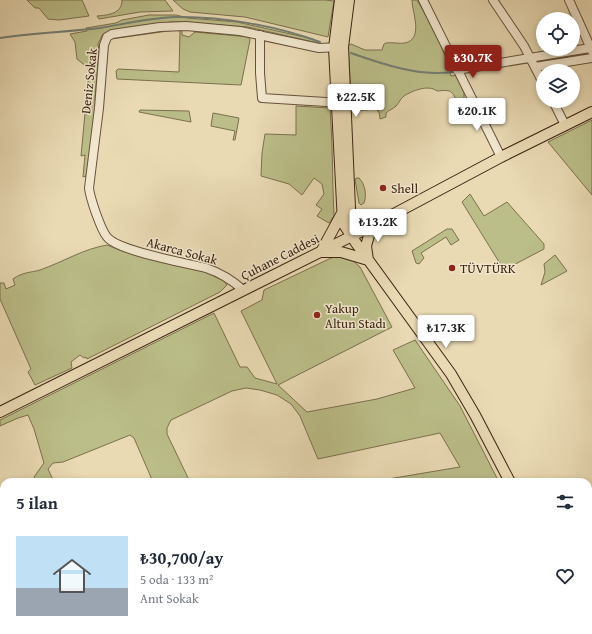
<!DOCTYPE html>
<html lang="tr">
<head>
<meta charset="utf-8">
<style>
  :root { --surface:#fff; --page:#f2f2f3; --text:#1f2937; --muted:#747a83; --accent:#8f2418 }
  body { margin:0; font-family:"Gentium Book Plus",serif; background:var(--page); color:var(--text); height:100vh; display:flex; flex-direction:column; font-size:15px; white-space:nowrap }
  * { box-sizing:border-box; margin:0 }
  p { font-size:13px; color:var(--muted) }
  .icon { flex:none; width:22px; height:22px; fill:none; stroke:currentColor; stroke-width:2; stroke-linecap:round; stroke-linejoin:round }
  .map { position:relative; flex:1; overflow:hidden }
  .side { position:absolute; left:0px; top:478px; width:592px; height:156px; display:flex; flex-direction:column; background:var(--surface); border-radius:12px 12px 0 0; box-shadow:0 2px 6px #0003 }
  .side>* { flex:none }
  .controls { position:absolute; left:536px; top:12px; display:grid; gap:8px }
  .controls a { display:grid; place-items:center; width:44px; height:44px; border-radius:50%; background:var(--surface); box-shadow:0 2px 6px #0003; font-size:20px }
  .price { position:absolute; translate:-50% -34px; padding:0 9px; border-radius:4px; background:#fff; color:#222; font-size:13px; line-height:26px; filter:drop-shadow(0 1px 2px #0008) }
  .price::after { content:''; position:absolute; left:50%; top:24px; width:12px; height:9px; margin-left:-6px; background:inherit; clip-path:polygon(0 0,100% 0,50% 100%) }
  .price.selected { background:var(--accent); color:#fff }
  ul { padding:0; list-style:none }
  li { display:flex; align-items:center; gap:12px; height:100px; padding:0 16px }
  li span { display:grid; place-items:center; flex:none; width:112px; height:80px; border-radius:0px; color:#555 }
  li>.icon { margin-inline-start:auto }
  span .icon { width:48px; height:48px; fill:#fffc; stroke-width:1 }
  li b { font-size:17px }
  h2 { display:flex; justify-content:space-between; align-items:center; height:48px; padding:0 16px; font-size:17px }
  .map>svg:first-child { display:block }
  .green { fill:#bbbe89; stroke:#7c704d }
  .lines { fill:none; stroke-linecap:round; stroke-linejoin:round }
  .stream { stroke:#737e72; stroke-width:2 }
  .minor-casing { stroke:#67513a; stroke-width:10 }
  .major-casing { stroke:#3c2311; stroke-width:12 }
  .minor { stroke:#f1e7ce; stroke-width:8 }
  .major { stroke:#e9dab4; stroke-width:10 }
  .poi-dot { fill:#8f2418; stroke:#f1e7ce; stroke-width:1.5 }
  .labels { text-anchor:middle; dominant-baseline:central; stroke-width:3; stroke-linejoin:round; paint-order:stroke }
  .street-label { font-size:13px; fill:#3c2311; stroke:#f1e7ce }
  .poi-label { font-size:13px; fill:#3c2311; stroke:#f1e7ce; text-anchor:start }
</style>
</head>
<body>
<div class="map">
<svg width="592" height="634" viewBox="0 0 592 634">
  <rect width="100%" height="100%" fill="#e9dab4"/>
  <filter id="stains"><feTurbulence type="fractalNoise" baseFrequency=".005" numOctaves="4"/><feColorMatrix values="0 0 0 0 .2 0 0 0 0 .09 0 0 0 0 .02 0 0 0 .5 -.17"/></filter>
  <radialGradient id="worn" r=".72"><stop offset=".6" stop-color="#630" stop-opacity="0"/><stop offset="1" stop-color="#630" stop-opacity=".3"/></radialGradient>
  <path class="green" d="M27 0H82L89 16 59 20 48 19 39 8H35Z
    M122 0H165L173 11 140 12 99 19 97 16C108 15 122 14 122 0Z
    M173 0H325L334 1 328 37 245 17 190 12 183 9Z
    M412 0H417C429 20 447 53 451 76L458 75 464 93V99L457 102C452 89 449 90 437 91 428 84 412 91 404 96 400 99 399 103 396 106 393 109 389 110 386 113V117L380 119 379 112 376 109 352 111 348 46 351 44 365 50H382L384 44 386 43C393 42 399 44 405 43 424 39 412 12 412 0Z
    M149 15H176L188 18 237 22 313 39 318 42V43L248 27 180 22H171L108 32 103 34 98 44 99 51 95 99 97 109 88 173 86 176 83 177 85 155 81 156 89 71 87 67 77 59 75 42 70 34 87 31 86 28 116 23 122 20Z
    M175 27 182 30V35L189 37 195 32 249 37 250 40 241 85 117 79 116 71 118 69 179 72 180 31 175 30 111 39V37Z
    M296 106 330 108C333 144 332 180 334 216L329 223 317 216 322 209 316 205 324 194 322 184 314 178 302 195 289 184 261 176 262 153 265 134 296 135Z
    M140 110 189 111 191 122 139 112Z
    M213 113 239 118 235 140H233L235 131 211 126Z
    M592 120V195L548 142Z
    M357 178H359C365 184 367 195 364 203L361 205 359 203 355 179Z
    M470 194 484 216 507 202 544 244V249L504 270 462 202Z
    M447 229H452L459 240 451 245 446 237 421 253 424 258 419 264 416 263 412 251Z
    M107 245 122 251 209 271 224 281 227 285 220 292 87 359 86 357 84 358 80 355 71 362 72 368 35 385 28 372 31 369 0 299V283H4L6 289 15 285 13 279C23 272 29 273 40 270 63 262 83 249 107 245Z
    M555 255 567 271 541 285 545 272 544 264Z
    M341 256 352 260 360 267 392 327 278 385 307 412 377 399 415 388 393 350 415 340 460 406 499 482H370L460 467 440 433 318 459 300 416 291 404 277 395 260 390 246 388 232 391 171 420 167 428V434L190 482H153L134 438 130 435 63 462 53 463 48 469 54 482H37L34 477 44 463 34 429 28 415 18 418 0 426V420L214 313 240 367H247L255 378 277 384 241 311 262 300 264 290 331 258Z
    M588 623 592 629V634H453L450 630H588Z"/>
  <g class="lines">
    <path class="stream" d="M0 38C33 33 66 32 100 28 124 24 149 18 175 17 222 16 276 26 320 42
      M351 53C382 64 420 77 453 72
      M543 60 584 54"/>
    <defs>
      <path id="minor" d="M423 0 501 157
        M493 0 524 46 543 83
        M569 0 592 51
        M260 35V73L262 98 342 103
        M535 67 592 58
        M457 70 590 48
        M553 101 565 125
        M243 290C231 279 221 273 206 268 186 263 118 251 107 237 101 230 90 198 89 188L99 108 104 45 107 37 112 34 160 27 186 26 240 31 319 48 340 47"/>
      <path id="major" d="M340 0 334 48 343 223 356 243 451 374 475 415 510 482
        M349 0 343 47 351 231
        M322 250 342 213
        M320 252H341L368 260 366 246 372 225
        M0 412 362 231 501 157 592 112
        M588 606 592 612"/>
    </defs>
    <use href="#minor" class="minor-casing"/>
    <use href="#major" class="major-casing"/>
    <use href="#minor" class="minor"/>
    <use href="#major" class="major"/>
  </g>
  <g class="poi-dot">
    <circle cx="383" cy="188" r="4"/>
    <circle cx="452" cy="268" r="4"/>
    <circle cx="317" cy="315" r="4"/>
  </g>
  <g class="labels">
    <g class="street-label">
      <text transform="translate(89 81) rotate(-84)">Deniz Sokak</text>
      <text transform="translate(182 251) rotate(15)">Akarca Sokak</text>
      <text transform="translate(280 257) rotate(-27)">Çuhane Caddesi</text>
    </g>
    <g class="poi-label">
      <text x="391" y="188">Shell</text>
      <text x="460" y="268">TÜVTÜRK</text>
      <text x="325" y="308">Yakup<tspan x="325" dy="15">Altun Stadı</tspan></text>
    </g>
  </g>
  <rect width="100%" height="100%" filter="url(#stains)"/>
  <rect width="100%" height="100%" fill="url(#worn)"/>
</svg>
<div class="controls">
<a><svg class="icon" aria-label="locate" viewBox="0 0 24 24"><circle cx="12" cy="12" r="6"/><path d="M12 2v4M12 18v4M2 12h4M18 12h4"/></svg></a>
<a><svg class="icon" aria-label="layers" viewBox="0 0 24 24"><path d="M12 4l9 5-9 5-9-5zM3 14l9 5 9-5"/></svg></a>
</div>
<b class="price selected" style="left:473px;top:79px">₺30.7K</b>
<b class="price" style="left:356px;top:118px">₺22.5K</b>
<b class="price" style="left:477px;top:132px">₺20.1K</b>
<b class="price" style="left:378px;top:243px">₺13.2K</b>
<b class="price" style="left:446px;top:349px">₺17.3K</b>
<section class="side">
<h2>5 ilan<svg class="icon" aria-label="filters" viewBox="0 0 24 24"><path d="M4 7h16M4 17h16"/><circle cx="9" cy="7" r="2"/><circle cx="15" cy="17" r="2"/></svg></h2>
<ul>
<li><span style="background:linear-gradient(#bfe0f5 65%,#9aa5b1 0)"><svg class="icon" aria-label="home" viewBox="0 0 24 24"><path d="M3 11l9-7 9 7M6 9v11h12V9"/></svg></span><div><b>₺30,700/ay</b><p>5 oda · 133 m²</p><p>Anıt Sokak</p></div><svg class="icon" aria-label="heart" viewBox="0 0 24 24"><path d="M12 20l-8-8c-3-5 5-10 8-4 3-6 11-1 8 4z"/></svg></li>
</ul>
</section>
</div>
</body>
</html>
